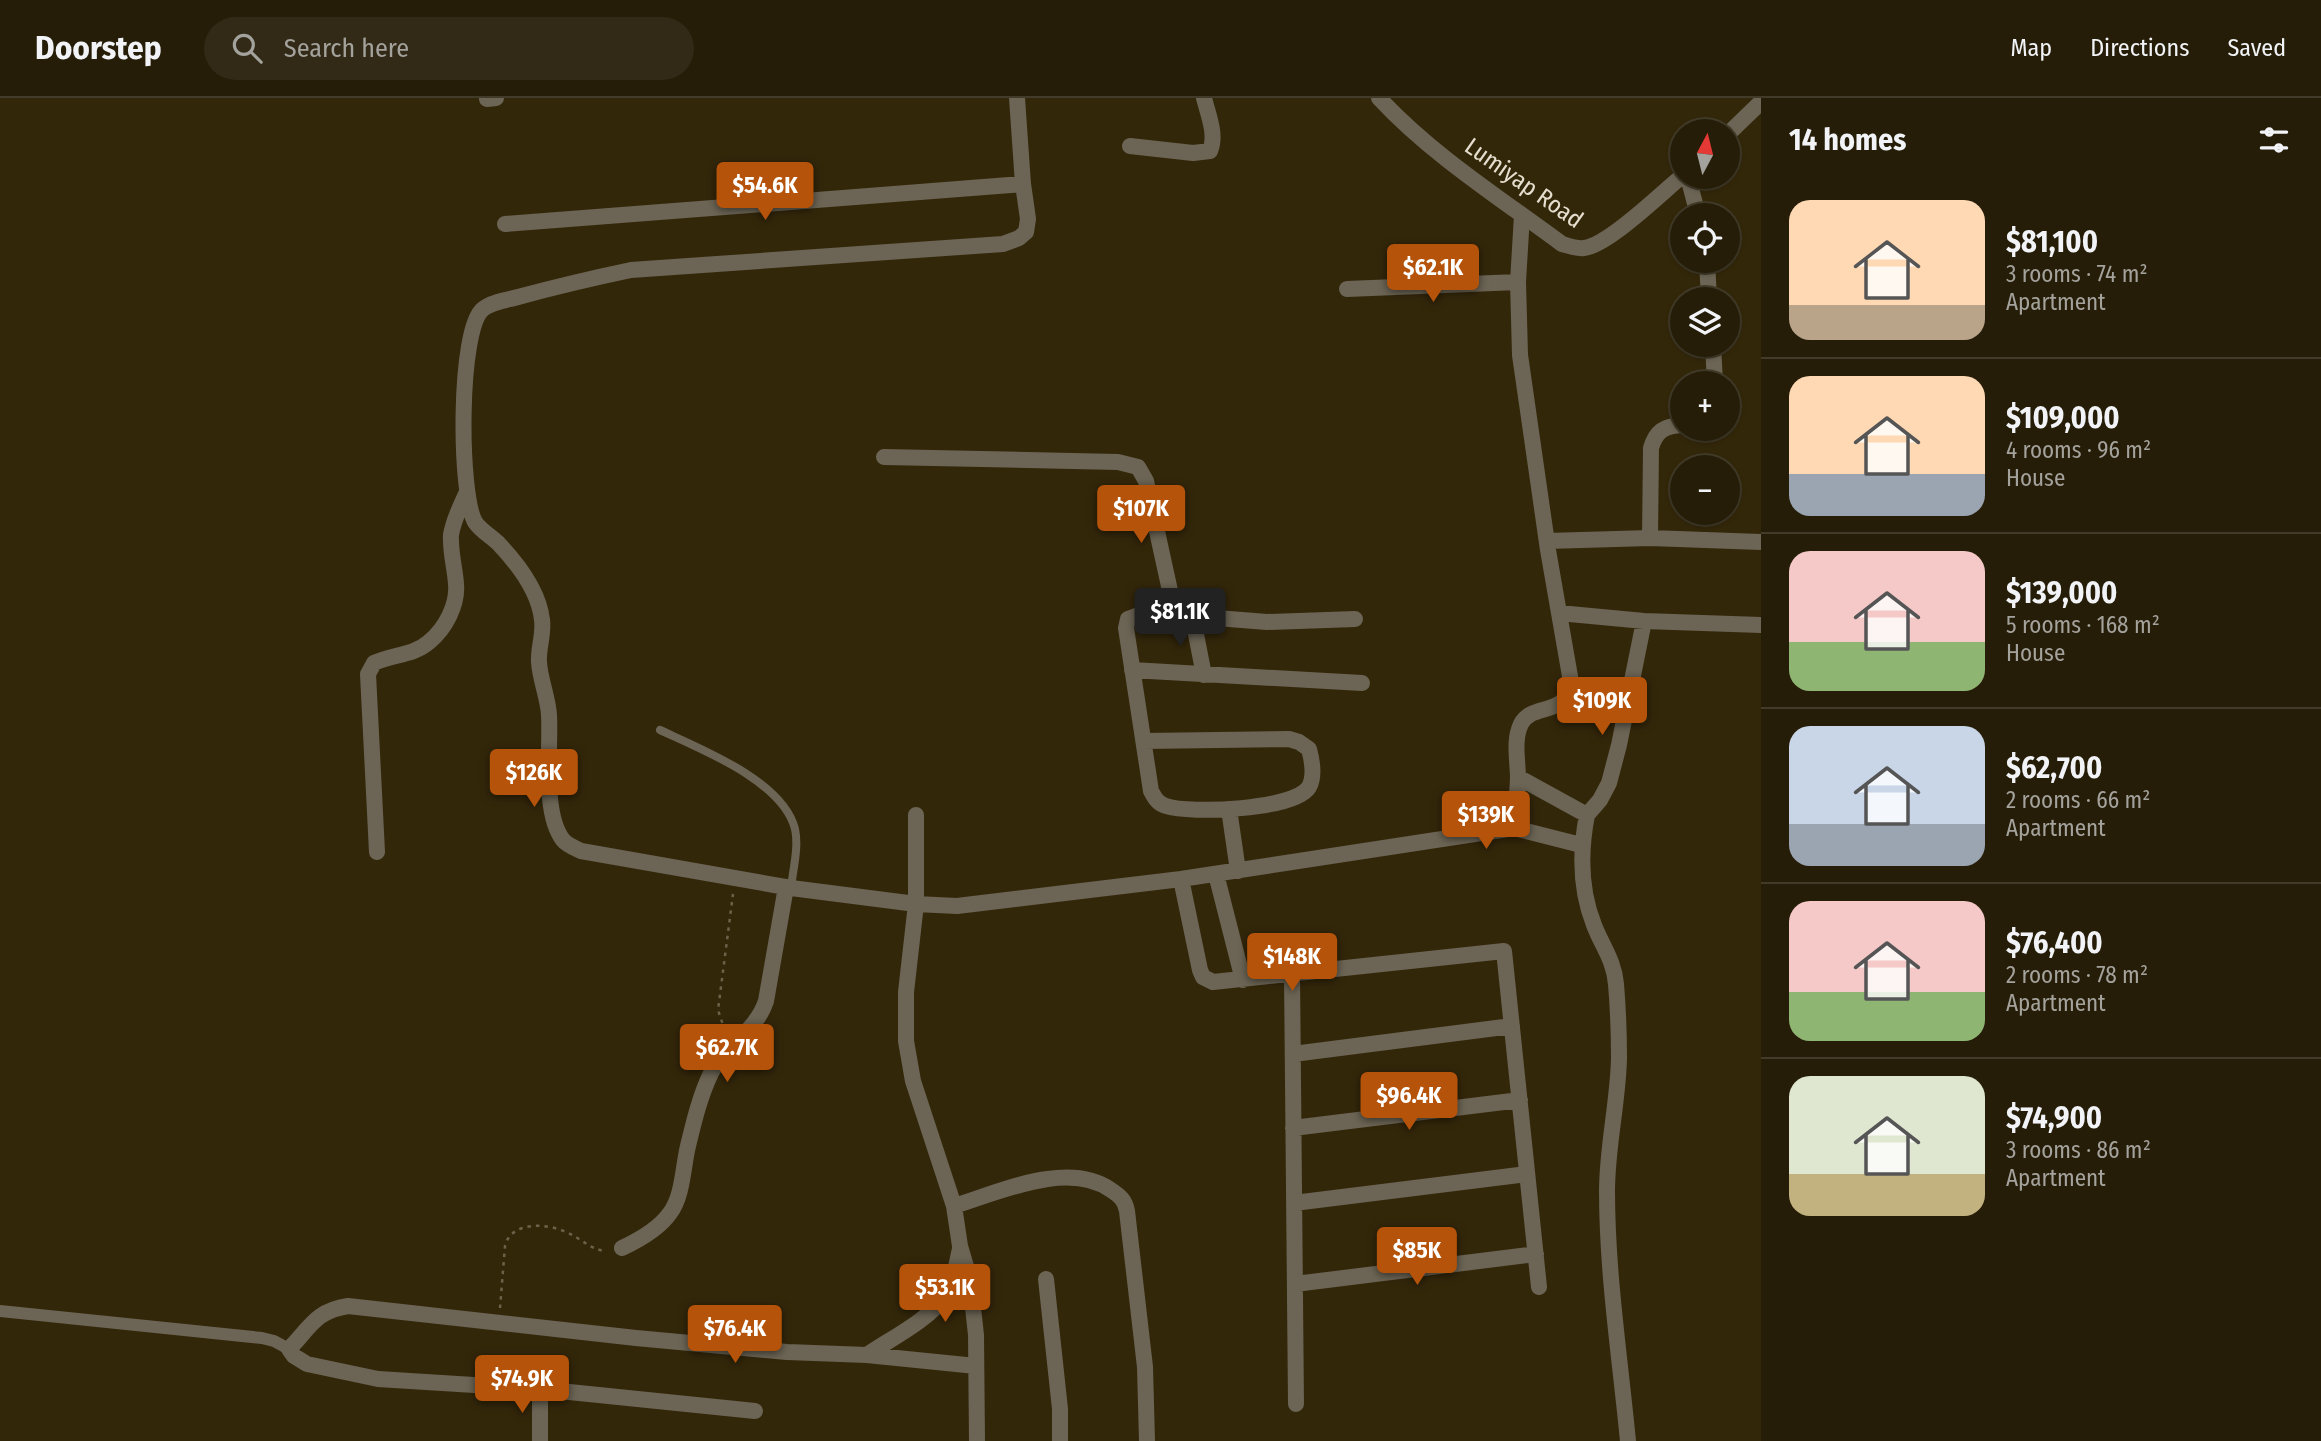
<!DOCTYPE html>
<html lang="en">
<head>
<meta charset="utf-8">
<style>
  :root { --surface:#261d08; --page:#322a16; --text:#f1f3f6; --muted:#a4a29c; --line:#423b29; --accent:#b45309 }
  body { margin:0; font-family:"Fira Sans Condensed",sans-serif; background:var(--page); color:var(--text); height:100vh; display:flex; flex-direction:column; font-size:26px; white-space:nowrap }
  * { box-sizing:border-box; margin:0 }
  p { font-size:23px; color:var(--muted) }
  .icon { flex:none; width:38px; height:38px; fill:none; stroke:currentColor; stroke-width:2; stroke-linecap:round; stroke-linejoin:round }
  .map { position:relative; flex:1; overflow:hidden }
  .sheet { display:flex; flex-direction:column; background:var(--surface); width:560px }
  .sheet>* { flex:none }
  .needle { width:46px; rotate:7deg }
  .controls { position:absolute; left:1670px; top:21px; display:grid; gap:14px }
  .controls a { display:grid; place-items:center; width:70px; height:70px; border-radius:50%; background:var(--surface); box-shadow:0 2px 5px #0004,0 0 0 2px var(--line); font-size:35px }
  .price { position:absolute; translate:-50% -60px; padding:0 16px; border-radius:7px; background:var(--accent); color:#fff; font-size:23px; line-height:46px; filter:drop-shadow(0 2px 4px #0008) }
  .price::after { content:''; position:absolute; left:50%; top:42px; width:21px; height:16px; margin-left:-10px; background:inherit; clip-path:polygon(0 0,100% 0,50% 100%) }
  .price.on { background:#222; color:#fff }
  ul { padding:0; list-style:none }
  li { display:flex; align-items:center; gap:21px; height:175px; padding:0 28px }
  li+li { border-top:2px solid var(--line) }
  li span { display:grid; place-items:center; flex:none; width:196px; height:140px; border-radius:21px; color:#555 }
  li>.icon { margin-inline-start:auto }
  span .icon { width:84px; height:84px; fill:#fffc; stroke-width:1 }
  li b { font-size:30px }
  h2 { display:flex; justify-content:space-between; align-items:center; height:84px; padding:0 28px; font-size:30px }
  header { display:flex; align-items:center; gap:42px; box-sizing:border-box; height:98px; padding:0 35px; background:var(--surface); border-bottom:2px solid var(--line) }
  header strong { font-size:33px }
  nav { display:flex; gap:38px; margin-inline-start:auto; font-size:24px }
  .search { width:490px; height:63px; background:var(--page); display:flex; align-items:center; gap:18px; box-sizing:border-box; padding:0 24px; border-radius:38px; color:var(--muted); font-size:26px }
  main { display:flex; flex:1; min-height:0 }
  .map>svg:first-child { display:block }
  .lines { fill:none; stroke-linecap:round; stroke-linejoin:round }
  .path { stroke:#6c6249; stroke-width:2.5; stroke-dasharray:3.5 5; stroke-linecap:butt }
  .service { stroke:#6c6555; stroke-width:8 }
  .pedestrian { stroke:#6c6555; stroke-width:12 }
  .minor { stroke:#6c6555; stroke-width:16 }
  .labels { text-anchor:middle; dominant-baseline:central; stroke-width:7; stroke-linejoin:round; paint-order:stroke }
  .street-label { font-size:24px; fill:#e6dece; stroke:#33270a }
</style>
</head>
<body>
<header>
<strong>Doorstep</strong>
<div class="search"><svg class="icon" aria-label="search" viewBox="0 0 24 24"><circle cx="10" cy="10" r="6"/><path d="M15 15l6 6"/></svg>Search here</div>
<nav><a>Map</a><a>Directions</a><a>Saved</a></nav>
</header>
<main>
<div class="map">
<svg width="1761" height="1343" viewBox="0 0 1761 1343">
  <rect width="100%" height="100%" fill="#33270a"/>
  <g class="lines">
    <path class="path" d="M725 933 718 912 733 796
      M500 1210 505 1148C511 1123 547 1125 566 1134 581 1140 589 1151 605 1153"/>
    <path class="service" d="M660 632C701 651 783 683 795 731 799 749 793 771 791 790"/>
    <path class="pedestrian" d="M0 1213 262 1240 274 1243 289 1251"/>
    <path class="minor" d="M1017 0 1023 86 1028 121 1026 134 1019 140 1003 146 631 172C593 180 555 189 518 199 508 202 491 204 483 211 458 231 459 396 475 424 481 433 491 438 498 445 518 466 539 493 542 522 544 536 538 551 539 564 540 582 548 599 549 617 551 650 542 715 563 742 567 747 575 750 581 753L791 790 916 806 957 808 1181 781 1514 730C1516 714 1517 697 1518 681 1518 663 1513 642 1521 626 1532 604 1567 620 1571 584L1548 452 1520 257 1518 184 1522 117
      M1379 0C1432 57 1500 100 1562 146 1569 148 1576 151 1584 150 1607 148 1662 95 1682 78
      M487 1 496 0
      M1727 37 1761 4
      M1130 48 1193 55 1210 53C1217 37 1208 16 1204 0
      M1688 79 1698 117
      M505 126 1023 86
      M1707 163 1709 201
      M1347 191 1518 184
      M1713 247 1715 285
      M884 359 1118 364 1138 369 1146 383 1174 511
      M1650 440 1651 350C1656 333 1664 328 1682 327
      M1547 443 1650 440 1761 444
      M1559 515 1644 523 1761 527
      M1192 516 1204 577
      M1132 572 1362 585
      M1144 643 1289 641 1299 644 1309 651C1312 662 1315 678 1309 689 1295 712 1190 716 1166 708 1157 705 1155 700 1151 693L1126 530 1128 521 1152 512 1174 511 1204 519 1267 524 1355 521
      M1518 679 1587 717 1600 702 1609 685 1619 647 1644 523
      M1229 711 1238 773
      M916 717V806L906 894V943L913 983 954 1108 960 1148 970 1182 976 1237 977 1343
      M1587 717C1580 753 1580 792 1594 827 1602 848 1614 862 1616 886 1618 910 1619 936 1619 960 1618 1005 1607 1048 1607 1093 1607 1176 1620 1260 1628 1343
      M1514 730 1581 747
      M377 754 368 576 374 565C392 556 413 558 429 544 445 531 458 507 456 486 455 470 450 454 451 437 453 423 460 409 466 396
      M1216 776 1243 882
      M1181 781 1200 872 1203 879 1213 884 1504 853 1539 1189
      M1292 876 1296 1306
      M1293 956 1512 928
      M1293 1030 1520 1002
      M1294 1105 1527 1076
      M954 1108C1000 1094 1068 1062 1111 1092 1120 1098 1125 1102 1127 1113L1145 1269 1147 1343
      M622 1150C639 1142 659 1131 670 1115 683 1098 683 1068 688 1048 694 1023 700 998 711 975 725 947 756 934 766 903L786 789
      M1046 1181 1060 1311V1343
      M1295 1186 1536 1156
      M867 1257C890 1241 929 1222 945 1198 954 1185 956 1167 960 1151
      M540 1291V1343
      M755 1313 540 1291 378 1281 307 1266 294 1258 289 1251C310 1230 315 1213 348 1208L636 1240 787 1254 867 1257 976 1268"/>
  </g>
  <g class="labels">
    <g class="street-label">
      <text transform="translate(1524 85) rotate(35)">Lumiyap Road</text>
    </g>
  </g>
</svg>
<div class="controls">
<a><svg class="needle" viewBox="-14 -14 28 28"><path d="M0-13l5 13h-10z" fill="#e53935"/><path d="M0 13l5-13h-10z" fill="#a4a29c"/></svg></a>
<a><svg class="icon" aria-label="locate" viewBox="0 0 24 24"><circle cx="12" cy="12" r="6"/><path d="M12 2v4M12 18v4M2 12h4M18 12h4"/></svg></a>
<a><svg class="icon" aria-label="layers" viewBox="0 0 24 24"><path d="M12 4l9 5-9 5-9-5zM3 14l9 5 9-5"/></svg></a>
<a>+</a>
<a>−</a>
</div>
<b class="price" style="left:765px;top:124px">$54.6K</b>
<b class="price" style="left:1433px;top:206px">$62.1K</b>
<b class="price" style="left:1141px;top:447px">$107K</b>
<b class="price on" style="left:1180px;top:550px">$81.1K</b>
<b class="price" style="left:1602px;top:639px">$109K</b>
<b class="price" style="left:534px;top:711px">$126K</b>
<b class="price" style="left:1486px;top:753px">$139K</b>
<b class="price" style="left:1292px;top:895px">$148K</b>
<b class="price" style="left:727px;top:986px">$62.7K</b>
<b class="price" style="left:1409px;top:1034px">$96.4K</b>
<b class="price" style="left:1417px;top:1189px">$85K</b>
<b class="price" style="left:945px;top:1226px">$53.1K</b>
<b class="price" style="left:735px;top:1267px">$76.4K</b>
<b class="price" style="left:522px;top:1317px">$74.9K</b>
</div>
<section class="sheet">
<h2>14 homes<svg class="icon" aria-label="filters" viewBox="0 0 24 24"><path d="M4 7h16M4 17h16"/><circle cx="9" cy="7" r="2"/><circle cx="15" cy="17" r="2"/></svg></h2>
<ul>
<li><span style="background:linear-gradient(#ffd9b3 75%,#b9a48a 0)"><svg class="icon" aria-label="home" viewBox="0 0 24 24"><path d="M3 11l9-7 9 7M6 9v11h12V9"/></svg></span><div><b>$81,100</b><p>3 rooms · 74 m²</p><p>Apartment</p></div></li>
<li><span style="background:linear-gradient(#ffd9b3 70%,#9aa5b1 0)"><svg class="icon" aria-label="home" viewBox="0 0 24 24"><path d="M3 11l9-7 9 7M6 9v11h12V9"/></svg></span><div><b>$109,000</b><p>4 rooms · 96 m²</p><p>House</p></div></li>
<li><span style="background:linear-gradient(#f6c9c9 65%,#8fb573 0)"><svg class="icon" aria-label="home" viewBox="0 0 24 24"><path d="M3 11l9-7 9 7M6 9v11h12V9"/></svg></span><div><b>$139,000</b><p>5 rooms · 168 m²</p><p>House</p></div></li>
<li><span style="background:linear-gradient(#c9d6e8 70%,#9aa5b1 0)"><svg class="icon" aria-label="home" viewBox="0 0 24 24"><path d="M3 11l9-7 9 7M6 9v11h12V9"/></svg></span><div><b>$62,700</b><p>2 rooms · 66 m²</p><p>Apartment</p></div></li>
<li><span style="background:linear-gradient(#f6c9c9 65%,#8fb573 0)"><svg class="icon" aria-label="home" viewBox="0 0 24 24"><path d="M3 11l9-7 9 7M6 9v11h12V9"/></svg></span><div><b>$76,400</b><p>2 rooms · 78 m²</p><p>Apartment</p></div></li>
<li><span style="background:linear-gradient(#dfe7d0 70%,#c2b280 0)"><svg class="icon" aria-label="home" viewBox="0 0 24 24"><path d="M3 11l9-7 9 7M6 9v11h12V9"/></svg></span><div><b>$74,900</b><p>3 rooms · 86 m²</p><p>Apartment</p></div></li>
</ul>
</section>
</main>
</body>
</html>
